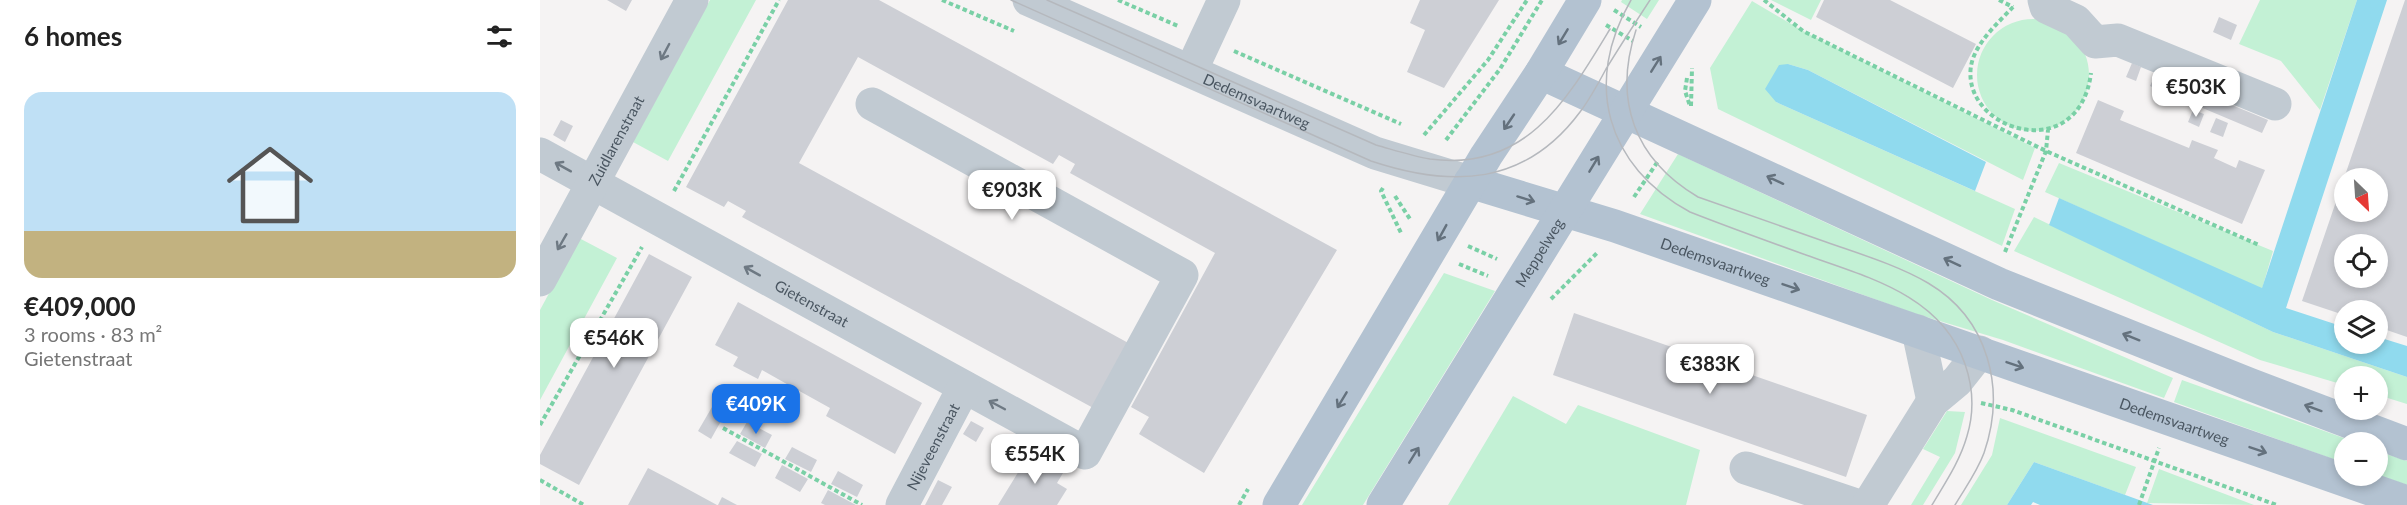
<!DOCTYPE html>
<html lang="en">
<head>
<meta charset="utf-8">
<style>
  :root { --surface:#fff; --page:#f2f2f2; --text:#222; --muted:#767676; --accent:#1a73e8 }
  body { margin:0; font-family:Lato,sans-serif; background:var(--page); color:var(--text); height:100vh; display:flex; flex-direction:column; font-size:22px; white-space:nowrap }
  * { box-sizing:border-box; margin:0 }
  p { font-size:20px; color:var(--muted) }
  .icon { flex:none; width:33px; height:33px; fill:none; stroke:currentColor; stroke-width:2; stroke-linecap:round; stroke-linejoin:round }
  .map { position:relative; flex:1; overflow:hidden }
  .details { display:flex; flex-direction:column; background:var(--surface); width:540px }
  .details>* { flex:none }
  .needle { width:39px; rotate:155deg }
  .buttons { position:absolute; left:1794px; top:168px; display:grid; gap:12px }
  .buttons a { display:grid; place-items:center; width:54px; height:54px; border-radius:50%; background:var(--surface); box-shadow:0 3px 9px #0003; font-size:30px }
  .price { position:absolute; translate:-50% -51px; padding:0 14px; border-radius:12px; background:#fff; color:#222; font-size:20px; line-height:39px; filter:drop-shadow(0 2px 3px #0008) }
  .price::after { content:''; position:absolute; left:50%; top:36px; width:18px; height:14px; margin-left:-9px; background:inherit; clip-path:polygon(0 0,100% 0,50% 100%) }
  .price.selected { background:var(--accent); color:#fff }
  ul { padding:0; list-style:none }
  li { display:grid; align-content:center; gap:12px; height:318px; padding:0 24px }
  li span { display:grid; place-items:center; height:186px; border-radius:18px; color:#555 }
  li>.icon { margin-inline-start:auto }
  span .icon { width:108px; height:108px; fill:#fffc; stroke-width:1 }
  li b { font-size:26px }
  h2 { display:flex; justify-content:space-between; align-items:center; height:72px; padding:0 24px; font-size:26px }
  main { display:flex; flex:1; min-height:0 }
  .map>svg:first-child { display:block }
  .green { fill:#c3f1d5 }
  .water { fill:#90daee }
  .building { fill:#cdcfd5; fill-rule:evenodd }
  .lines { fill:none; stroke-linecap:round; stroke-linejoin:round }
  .path { stroke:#7ad0a6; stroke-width:4; stroke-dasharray:4.5 3; stroke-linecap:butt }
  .minor { stroke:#c1cad2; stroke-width:33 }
  .major { stroke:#b3c2d1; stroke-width:33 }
  .tram { stroke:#b5b8bd; stroke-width:1.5 }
  .oneway { stroke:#64717d }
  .oneway2 { stroke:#6e7983 }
  .labels { text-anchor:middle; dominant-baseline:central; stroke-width:5; stroke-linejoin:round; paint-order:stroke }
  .street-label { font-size:15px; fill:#4a5661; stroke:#fff }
</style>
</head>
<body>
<main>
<section class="details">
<h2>6 homes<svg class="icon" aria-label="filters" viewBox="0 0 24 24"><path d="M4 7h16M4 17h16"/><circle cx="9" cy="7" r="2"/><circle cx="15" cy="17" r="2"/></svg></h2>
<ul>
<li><span style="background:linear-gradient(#bfe0f5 75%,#c2b280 0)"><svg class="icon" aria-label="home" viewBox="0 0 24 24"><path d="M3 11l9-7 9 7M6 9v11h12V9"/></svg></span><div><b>€409,000</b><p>3 rooms · 83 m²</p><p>Gietenstraat</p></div></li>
</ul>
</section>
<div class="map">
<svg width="1867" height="505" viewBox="0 0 1867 505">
  <rect width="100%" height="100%" fill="#f5f3f3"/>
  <path class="green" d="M170 0H216L128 161 93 142Z
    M1082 0H1119L1107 19 1081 2Z
    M1231 0H1281L1271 20Z
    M1720 0H1817L1780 110 1741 61 1699 44Z
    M1212 1 1263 31 1495 148 1483 180 1268 70 1248 64 1236 102 1475 209 1462 246 1178 109 1170 68Z
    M1437 75a56 56 0 1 1 112 0a56 56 0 1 1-112 0Z
    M1138 154 1452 300 1633 378 1624 398 1463 340 1373 313 1100 214Z
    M1519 163 1733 251 1722 289 1505 192Z
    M1494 217 1733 332 1867 377V404L1838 395V376H1804V385L1720 360 1474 251Z
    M39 238 77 258 0 400V310Z
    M904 273 955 291 823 505H762Z
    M1642 380 1815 442H1804V463L1634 402Z
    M973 396 1026 424 1038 405 1160 450 1146 505H908Z
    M1407 411 1425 412 1415 453 1383 505H1371L1400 457 1383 449Z
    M1460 418 1596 467 1585 495 1494 462 1467 505H1421L1452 455Z
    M1838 451 1867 461V485L1838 475Z
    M1619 469 1714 505 1607 503Z"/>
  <path class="water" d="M1817 0H1847L1746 308 1804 327V344H1838V337L1867 346V377L1733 332 1509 225 1519 198 1722 288Z
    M1248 64 1268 70 1446 162 1435 191 1236 102 1225 89 1239 65Z
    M1494 462 1613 505H1500L1493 502 1491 505H1467Z"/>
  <path class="building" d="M67 0H92L86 11Z
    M248 0H339L797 250 664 473 599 434 609 417 591 407 675 253 530 173 535 164 519 155 513 164 318 57 259 163 592 345 557 410 202 217 206 211 188 201 184 207 146 187Z
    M880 0H959L904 88 867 72 885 30 870 23Z
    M1284 0H1350L1436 44 1413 88 1276 17Z
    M1865 0H1867V337L1838 327V310H1804V315L1762 301ZM1804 178H1838V212H1804ZM1804 244H1838V278H1804Z
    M1679 17 1697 25 1691 40 1673 32Z
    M1592 63 1601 67 1596 81 1586 77Z
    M1616 73 1625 77 1619 90 1610 86Z
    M1639 83 1728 120 1722 133 1634 96Z
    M1558 100 1584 111 1580 120 1649 148 1652 140 1678 150 1674 158 1696 168 1699 160 1725 170 1702 224 1536 153Z
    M1653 110 1664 114 1659 127 1648 122Z
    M1676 118 1688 123 1683 137 1670 132Z
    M21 120 33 126 25 142 13 135Z
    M109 254 152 277 39 485 0 464V455Z
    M198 302 382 403 355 454 286 416 290 408 245 383 222 370 218 379 193 366 198 357 175 345Z
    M1034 313 1327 415 1306 477 1013 375Z
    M172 407 185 414 171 439 158 431Z
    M431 421 444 428 436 442 423 434Z
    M207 422 232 435 225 448 200 434Z
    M197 441 222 454 215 467 189 453Z
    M252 447 277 460 271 472 245 459Z
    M490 453 523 473 517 483 527 489 517 505H458Z
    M242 465 268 479 260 492 235 478Z
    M108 468 131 480 177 505H88Z
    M298 471 323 485 317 497 291 484Z
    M398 480 412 487 402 505H385Z
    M288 490 301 497 316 505H285L281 503Z
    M182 497 197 505H178Z"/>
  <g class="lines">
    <path class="path" d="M402 0 474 31
      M578 0 638 26
      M1224 0 1263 31 1506 151 1719 245
      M1459 0 1473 7
      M1473 7C1458 23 1435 43 1431 66 1421 131 1539 167 1551 73
      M1074 10 1101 27
      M1066 25 1093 41
      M694 51 861 124
      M1147 78 1145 91 1150 106
      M1151 106 1152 68
      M884 135 948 60 987 0
      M906 140 960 69 1002 0
      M843 188 841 191 862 235
      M134 191 239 0
      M855 196 870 219
      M1094 197 1118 161
      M928 246 957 259
      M1465 252 1506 151 1508 130
      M919 264 948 276
      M1011 299 1057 253
      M1441 403 1472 410 1737 505
      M0 425 102 247
      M183 428 322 505
      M0 480 44 505
      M699 505 708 489
      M1599 505 1619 448"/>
    <g class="minor">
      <path id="s1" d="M489 0 835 153 930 182"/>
      <path d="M1504 0 1506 7 1536 21 1555 42 1578 40 1735 104"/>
      <path d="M651 71 684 0"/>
      <path id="s2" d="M0 154 545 453 642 275 332 104"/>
      <path id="s3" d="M0 280 152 0"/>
      <path d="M1378 331 1393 401"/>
      <path d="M1206 468 1316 505"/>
      <path id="s4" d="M362 505 424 387"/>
      <path d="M1328 505 1393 401 1417 381 1440 352"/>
    </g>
    <g class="major">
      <path d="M1001 73 1459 284 1709 384 1867 444"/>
      <path id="s5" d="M930 182 1075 226 1867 502"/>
      <path d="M739 505 946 156 1001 73 1045 0"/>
      <path id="s6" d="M843 505 1155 0"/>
    </g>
    <path class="tram" d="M471 0 831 161C912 188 985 186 1040 112 1050 99 1058 84 1066 69 1080 46 1095 23 1110 0
      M507 0 836 145C854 150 872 156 890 159 986 172 1027 100 1070 29
      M1091 0C1043 83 1066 166 1150 212 1188 227 1227 241 1266 255 1327 277 1401 295 1425 364 1433 387 1434 413 1427 436 1420 461 1405 483 1392 505
      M1096 30C1073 100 1094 159 1158 197 1201 212 1244 227 1286 242 1320 254 1357 265 1388 283 1449 319 1466 389 1444 453 1437 472 1425 488 1415 505"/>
  </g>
  <defs><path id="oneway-shaft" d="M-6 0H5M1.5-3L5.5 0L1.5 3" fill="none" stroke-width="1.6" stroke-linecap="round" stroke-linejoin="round" transform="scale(1.5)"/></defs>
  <g class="oneway">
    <use href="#oneway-shaft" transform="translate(1023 37) rotate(121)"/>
    <use href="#oneway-shaft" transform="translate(1116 64) rotate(-58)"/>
    <use href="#oneway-shaft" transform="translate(969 122) rotate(124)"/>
    <use href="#oneway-shaft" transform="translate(1054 164) rotate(-59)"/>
    <use href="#oneway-shaft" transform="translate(1235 180) rotate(-155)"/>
    <use href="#oneway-shaft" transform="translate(986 199) rotate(17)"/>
    <use href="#oneway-shaft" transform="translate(902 233) rotate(119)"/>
    <use href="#oneway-shaft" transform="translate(1412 262) rotate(-155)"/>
    <use href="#oneway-shaft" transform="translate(1251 287) rotate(19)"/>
    <use href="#oneway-shaft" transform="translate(1591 337) rotate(-158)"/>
    <use href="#oneway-shaft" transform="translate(1475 365) rotate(19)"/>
    <use href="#oneway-shaft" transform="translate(802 400) rotate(121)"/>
    <use href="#oneway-shaft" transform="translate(1773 408) rotate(-160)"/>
    <use href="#oneway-shaft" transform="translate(1718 450) rotate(19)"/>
    <use href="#oneway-shaft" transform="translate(874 455) rotate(-58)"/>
  </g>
  <g class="oneway2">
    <use href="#oneway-shaft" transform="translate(125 52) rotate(118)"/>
    <use href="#oneway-shaft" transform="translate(23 167) rotate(-151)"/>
    <use href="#oneway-shaft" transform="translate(22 242) rotate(120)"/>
    <use href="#oneway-shaft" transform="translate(212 271) rotate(-151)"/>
    <use href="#oneway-shaft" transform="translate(457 405) rotate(-152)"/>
  </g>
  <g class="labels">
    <g class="street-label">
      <text stroke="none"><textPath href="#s1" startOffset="249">Dedemsvaartweg</textPath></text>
      <text stroke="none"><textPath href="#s3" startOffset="159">Zuidlarenstraat</textPath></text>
      <text stroke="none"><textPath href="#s6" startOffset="297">Meppelweg</textPath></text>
      <text stroke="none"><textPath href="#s5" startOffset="258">Dedemsvaartweg</textPath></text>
      <text stroke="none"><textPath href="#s2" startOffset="310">Gietenstraat</textPath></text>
      <text stroke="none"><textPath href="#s5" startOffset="744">Dedemsvaartweg</textPath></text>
      <text stroke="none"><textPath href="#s4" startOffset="66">Nijeveenstraat</textPath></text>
    </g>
  </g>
</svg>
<div class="buttons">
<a><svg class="needle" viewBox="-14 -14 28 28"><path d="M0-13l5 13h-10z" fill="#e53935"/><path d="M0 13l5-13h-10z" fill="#767676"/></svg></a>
<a><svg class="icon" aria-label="locate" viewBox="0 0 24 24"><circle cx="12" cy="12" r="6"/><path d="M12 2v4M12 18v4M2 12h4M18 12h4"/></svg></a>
<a><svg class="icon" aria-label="layers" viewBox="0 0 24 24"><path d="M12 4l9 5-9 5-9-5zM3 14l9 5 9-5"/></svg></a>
<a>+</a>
<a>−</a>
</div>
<b class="price" style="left:1656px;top:118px">€503K</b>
<b class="price" style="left:472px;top:221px">€903K</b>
<b class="price" style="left:74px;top:369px">€546K</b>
<b class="price" style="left:1170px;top:395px">€383K</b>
<b class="price selected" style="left:216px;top:435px">€409K</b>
<b class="price" style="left:495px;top:485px">€554K</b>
</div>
</main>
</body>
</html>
